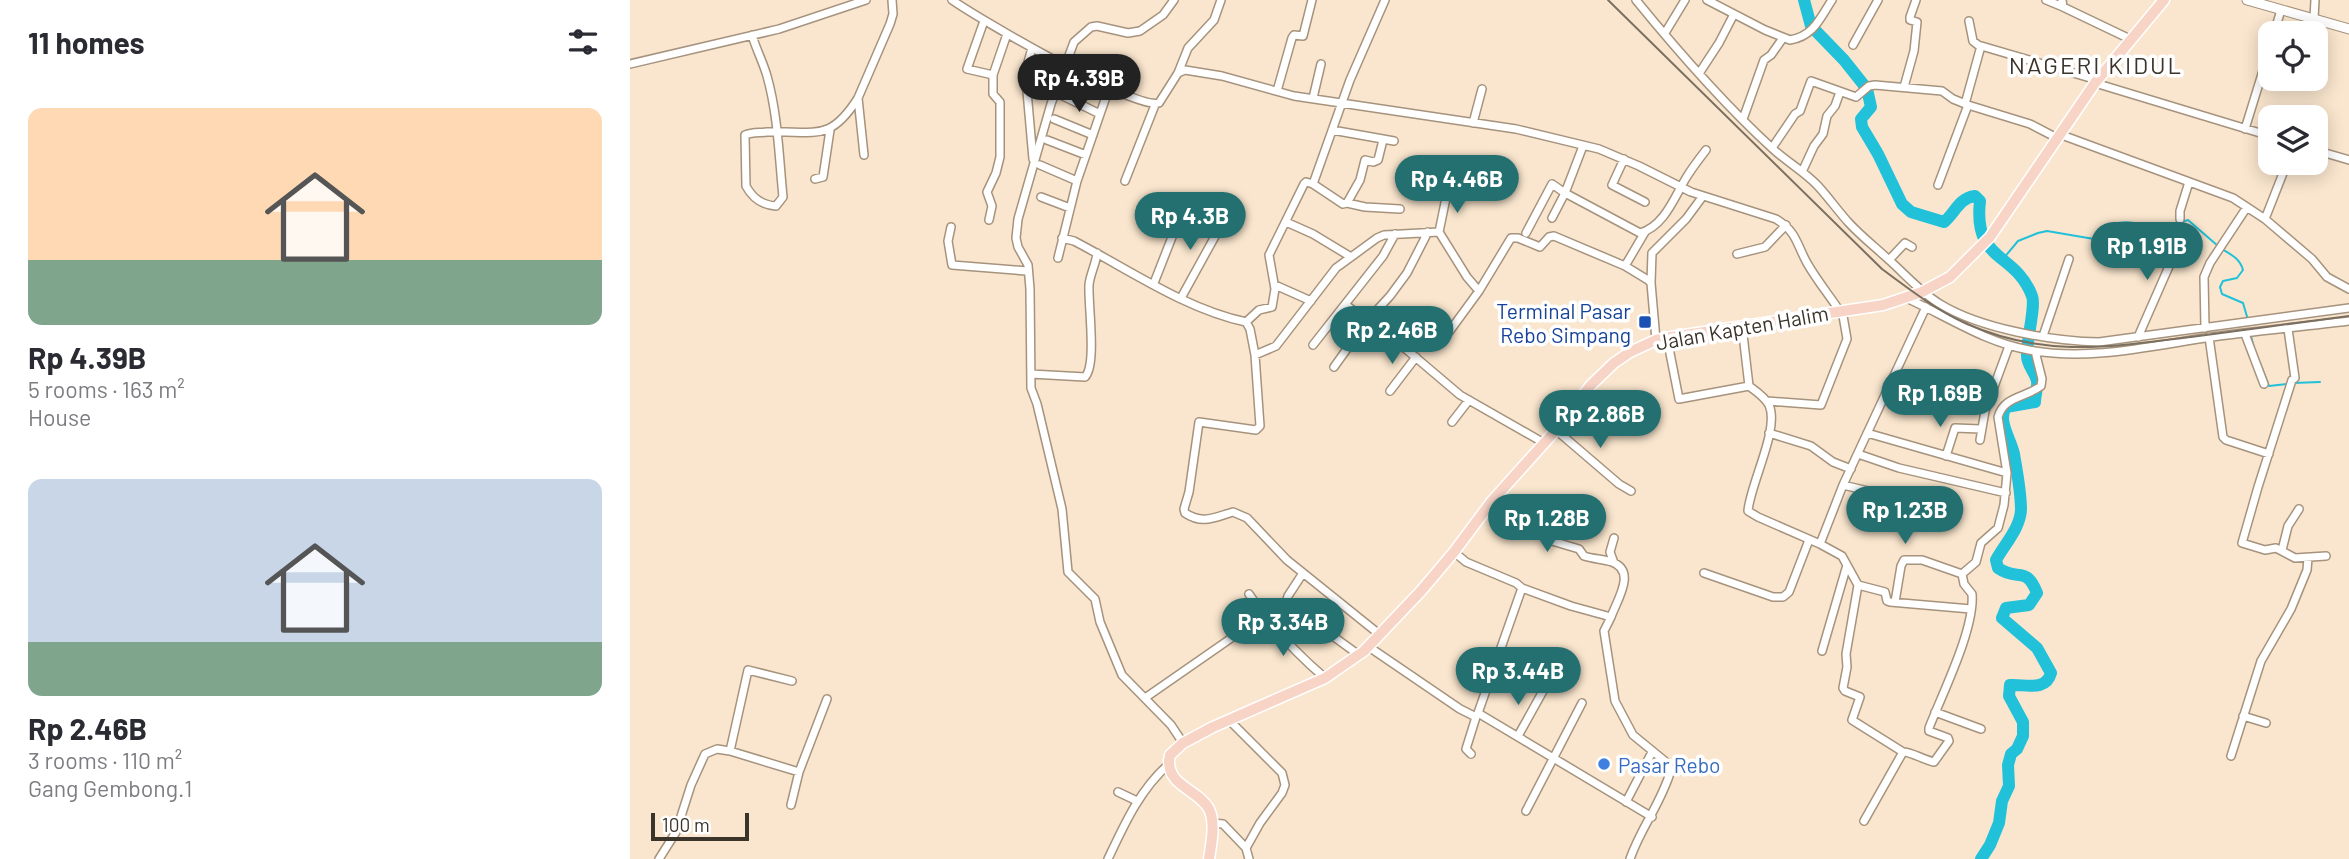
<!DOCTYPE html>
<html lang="en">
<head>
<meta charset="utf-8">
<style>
  :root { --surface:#fff; --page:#f2f2f3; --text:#2b2b33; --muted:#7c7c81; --accent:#246f6f }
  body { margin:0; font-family:Barlow,sans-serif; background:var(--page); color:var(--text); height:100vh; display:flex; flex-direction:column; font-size:26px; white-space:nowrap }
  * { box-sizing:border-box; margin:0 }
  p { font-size:23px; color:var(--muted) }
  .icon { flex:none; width:38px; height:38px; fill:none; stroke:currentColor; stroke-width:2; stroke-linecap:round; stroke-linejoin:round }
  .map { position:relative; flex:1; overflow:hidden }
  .side { display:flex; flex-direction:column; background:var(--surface); width:630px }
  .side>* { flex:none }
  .fabs { position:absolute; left:1628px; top:21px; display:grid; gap:14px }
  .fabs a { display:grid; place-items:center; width:70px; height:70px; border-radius:14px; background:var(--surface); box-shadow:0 4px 18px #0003; font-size:35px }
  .scale { position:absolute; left:21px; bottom:18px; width:98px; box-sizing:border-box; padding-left:7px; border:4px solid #3b342a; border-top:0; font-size:19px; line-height:24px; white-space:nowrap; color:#3b342a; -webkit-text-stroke:5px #fff; paint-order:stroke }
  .price { position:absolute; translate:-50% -60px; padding:0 16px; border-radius:24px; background:var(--accent); color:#fff; font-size:23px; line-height:46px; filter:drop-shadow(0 2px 4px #0008) }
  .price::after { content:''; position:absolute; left:50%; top:42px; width:21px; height:16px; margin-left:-10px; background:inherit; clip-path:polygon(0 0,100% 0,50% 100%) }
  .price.current { background:#222; color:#fff }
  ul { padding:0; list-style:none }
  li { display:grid; align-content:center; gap:14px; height:371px; padding:0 28px }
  li span { display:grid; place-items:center; height:217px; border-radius:14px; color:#555 }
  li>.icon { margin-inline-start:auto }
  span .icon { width:126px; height:126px; fill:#fffc; stroke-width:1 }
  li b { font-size:30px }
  h2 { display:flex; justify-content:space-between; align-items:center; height:84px; padding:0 28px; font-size:30px }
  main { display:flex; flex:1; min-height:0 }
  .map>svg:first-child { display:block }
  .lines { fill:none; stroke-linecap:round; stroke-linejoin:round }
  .stream { stroke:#20c1d9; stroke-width:2 }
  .river { stroke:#20c1d9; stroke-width:12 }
  .minor-casing { stroke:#a6937d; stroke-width:10 }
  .tertiary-casing { stroke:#a6937d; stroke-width:11 }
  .primary-casing { stroke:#fff; stroke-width:13 }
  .minor { stroke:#fff; stroke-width:7 }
  .tertiary { stroke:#fff; stroke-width:9 }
  .primary { stroke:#f8d4c7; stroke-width:10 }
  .rail { stroke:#7a6f60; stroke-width:2 }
  .transit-dot { fill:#1a4fb4; stroke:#fff; stroke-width:2.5 }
  .shop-dot { fill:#3f7fe0; stroke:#fff; stroke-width:2.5 }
  .labels { text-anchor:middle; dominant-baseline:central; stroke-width:7; stroke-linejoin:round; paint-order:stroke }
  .transit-label { font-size:21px; fill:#164399; stroke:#fff; text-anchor:end }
  .street-label { font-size:21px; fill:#3b342a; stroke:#fff }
  .shop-label { font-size:21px; fill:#366cbe; stroke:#fff; text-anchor:start }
  .quarter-label { font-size:24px; letter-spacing:2px; fill:#3b342a; stroke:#fff }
</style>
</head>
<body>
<main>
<section class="side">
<h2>11 homes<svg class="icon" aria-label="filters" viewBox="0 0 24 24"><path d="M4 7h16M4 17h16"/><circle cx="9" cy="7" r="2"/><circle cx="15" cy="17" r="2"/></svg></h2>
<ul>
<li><span style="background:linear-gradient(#ffd9b3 70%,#7fa58c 0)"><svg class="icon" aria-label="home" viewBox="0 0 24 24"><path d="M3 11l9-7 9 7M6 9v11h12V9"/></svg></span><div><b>Rp 4.39B</b><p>5 rooms · 163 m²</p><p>House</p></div></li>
<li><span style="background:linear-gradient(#c9d6e8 75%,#7fa58c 0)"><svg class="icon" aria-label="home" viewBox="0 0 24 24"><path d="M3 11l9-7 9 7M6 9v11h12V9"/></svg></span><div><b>Rp 2.46B</b><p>3 rooms · 110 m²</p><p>Gang Gembong.1</p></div></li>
</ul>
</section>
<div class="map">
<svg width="1719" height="859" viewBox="0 0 1719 859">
  <rect width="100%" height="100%" fill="#fae6ce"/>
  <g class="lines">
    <path class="stream" d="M1592 249C1602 255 1610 259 1613 270L1607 278 1593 281 1590 287 1592 294 1613 303 1618 320
      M1373 259 1388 241 1408 233 1417 231 1464 239 1482 233 1488 223C1517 218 1512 236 1531 248L1536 247 1546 224 1558 220 1588 246
      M1621 336 1624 348
      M1630 363 1639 386 1657 384
      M1663 383 1690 382"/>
    <path class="river" d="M1174 0 1181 26 1214 60 1237 89 1241 107 1231 119 1232 127 1248 154 1272 204 1281 212 1314 222C1325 213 1329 198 1345 196L1350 201C1343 263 1385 251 1402 296 1406 306 1396 342 1397 356 1397 365 1405 372 1407 381 1408 387 1405 396 1405 402L1376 407C1367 421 1381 439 1384 454 1387 472 1391 492 1391 510 1390 528 1375 544 1366 560L1368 568C1388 582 1396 565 1407 593L1399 605 1376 608 1372 618 1407 648 1421 673C1416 692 1395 684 1380 685L1379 696 1393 722V736L1387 749 1381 754 1378 765 1379 786 1372 801 1369 823 1360 845 1351 859"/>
    <defs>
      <path id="minor" d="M322 0C349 19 505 110 529 103L548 73 555 70 592 76 664 96 886 129 969 149 1009 166 1061 192 1146 219C1167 232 1166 243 1177 263 1186 279 1199 295 1209 310
        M544 0 533 15 510 31 498 33 467 26 461 27 444 42 421 104 388 219 386 238 388 247 398 265 400 289 401 388 407 404 432 509 438 572 465 599 470 622 492 675 541 725 553 743
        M1006 0C1046 49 1096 106 1143 149 1157 162 1175 172 1188 186 1199 198 1208 211 1219 223 1231 236 1245 247 1258 259 1275 274 1290 292 1310 304 1351 329 1422 341 1469 342L1719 308
        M1077 0 1135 30 1160 40C1184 36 1190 18 1202 0
        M1416 0 1433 7
        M1432 0 1433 7 1502 40
        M1684 18 1685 0
        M354 21 337 69 363 75
        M1339 21 1343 41 1348 45 1467 80
        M1035 33 1055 0
        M1644 33 1651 10
        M122 35C126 49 133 62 137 76 148 115 149 157 153 197L146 206C132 205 123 199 116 186L115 135C122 132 130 133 137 132 184 130 199 144 228 98
        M1223 45 1248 0
        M402 48 396 69V80L403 159
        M0 64 149 29 236 0
        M1070 72 1089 43 1104 14
        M548 73 558 48 584 20 591 0
        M1465 83 1640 136
        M1274 87 1284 51 1287 22 1280 20V17L1286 0
        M647 91 662 38 664 35 673 36 682 0
        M431 95 470 114
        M683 98 691 64
        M1335 104 1351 46
        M424 119 463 135
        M1113 119 1134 60 1141 55 1153 38
        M843 123 852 89
        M1615 129 1640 48
        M702 130 764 141
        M1429 134 1603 198 1635 219 1682 259 1697 277 1719 289
        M417 140 456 155
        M953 146 935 193 1010 233C1034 227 1045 196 1056 178 1062 168 1069 159 1076 150
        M1142 148 1165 114 1170 111 1181 81 1226 97 1239 86 1245 85 1312 91 1323 99 1338 105 1400 124 1427 138
        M1685 150 1719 160
        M234 155 228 98 260 24 263 14 262 0
        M994 159 982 185 1015 202
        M410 165 447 181
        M1172 172 1184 146 1193 134 1197 116 1205 106 1210 92
        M185 179 193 177 200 130
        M495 181 525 105
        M683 184 713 204 717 203 730 180 735 160 743 162 748 160 753 140
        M1308 185 1338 105
        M411 197 440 208
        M717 203 735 207 770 209
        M1550 219V211L1559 182
        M1635 219 1657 163
        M359 220 362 206 357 192 366 173 370 157V102L363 94V75L377 34
        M656 222 683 234 721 257
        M321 227 318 241 322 265 397 271
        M809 232 817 193
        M896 233 922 184 935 193 922 218
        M432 238 444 241C498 269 555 309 616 322L629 310 642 307 645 289 639 255 674 184 676 182 683 184 720 80 755 0
        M1107 254 1135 247 1156 225
        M428 258 447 181 479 88
        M1259 260 1275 243 1282 247
        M995 266 1015 232
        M524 283 544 232 564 199
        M1021 283 1022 253 1056 219 1073 196
        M645 285 681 301
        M551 298 594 220
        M1276 298C1317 316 1354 342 1399 350 1457 361 1517 347 1575 338 1623 331 1671 327 1719 321
        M716 305 777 350 830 395 914 443
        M616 322 620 329 625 355 646 346 706 268 747 238 754 235 809 232 837 277 849 291
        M1112 326 1119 386C1126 391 1135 397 1139 405 1150 429 1120 484 1118 511L1128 517 1190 544
        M1575 328 1574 277 1580 263 1617 207
        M1658 329 1665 378 1662 380 1628 487 1612 543 1635 550 1646 548 1665 558 1696 556
        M1615 334 1634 384
        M1413 336 1439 259
        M1508 337 1551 239
        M1579 337 1593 437 1596 440 1639 454
        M1037 338 1049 399 1119 386
        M683 345 753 256 765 234
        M772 346 792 321 811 333 819 332 849 291 881 238H888L910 247 919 237 924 236 995 266 1018 280 1021 283 1026 340
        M625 355 630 426 626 430 569 422 559 492 554 509 555 513C573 525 585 517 603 512L617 518 657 560 749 634
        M704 367 737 321 760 296 777 273 798 232
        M401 374 455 377C467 365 458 305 459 285 460 274 466 264 467 253
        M760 391 786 357
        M1137 401 1191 405 1217 339 1212 310
        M822 422 839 400
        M926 430 989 484 1001 491
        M1139 433 1181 446 1203 462 1221 469
        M1350 440 1355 411 1379 346
        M1228 454 1269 468 1376 493
        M1316 456 1325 428 1351 429
        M1377 473 1368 417C1374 396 1395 398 1411 386L1412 379 1405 351
        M1213 485 1325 512
        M862 501 922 541 949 549 954 556C963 559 973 559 982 562 1007 571 987 600 981 617
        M984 538 980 552 984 563
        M1652 550 1658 526 1669 509
        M824 552 836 562 886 583 892 588 941 606 981 617 974 631 985 701 1003 735 1036 762 1041 770C1031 804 1011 827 1000 859
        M1074 573 1143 597H1153L1159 592 1179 540
        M1228 585 1255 592 1257 601 1260 602 1341 609
        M619 594C640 626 666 653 695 678
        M1265 602 1271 566 1274 560H1292L1332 574
        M654 609 658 596 673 573
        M682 621 729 655
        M739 647 830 709 846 717 848 713 1022 817
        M869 651 898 669
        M1192 651 1217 565
        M515 698 633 616
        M1305 712 1351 729
        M848 713 892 588
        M1613 716 1636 723
        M599 720 652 773 655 785 652 793 630 823 616 848 619 859
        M888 736 913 691
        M100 751 118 670 162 681
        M1273 752 1222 720 1230 697 1215 691 1213 688 1217 667 1216 654 1228 585 1212 556 1190 544 1213 485 1296 307
        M841 754 836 749 846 717
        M1601 756 1631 661 1661 609 1677 570 1678 558
        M488 792 507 801
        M996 802 1022 752
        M161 805 169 772 197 699
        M896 811 952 703
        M1234 821 1273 752C1279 751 1294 760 1304 762L1319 741 1318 738 1299 731V728C1312 694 1345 629 1342 594L1334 584 1332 574 1346 562 1351 543 1368 528 1374 505 1377 473 1237 433
        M582 823 593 824 616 848
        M29 859 46 832 61 785 75 754 87 749 100 751 169 772
        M478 859C494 825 510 789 539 764"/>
      <path id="tertiary" d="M1617 0 1719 29"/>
      <path id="primary" d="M579 859C581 844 586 824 579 809 568 789 538 787 539 760L540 755 553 743 583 727 695 678 734 651 791 591 824 552 862 501 926 430 961 385 984 363 1000 352 1026 340 1041 337 1253 305 1292 292 1320 277 1360 237 1465 83 1534 0"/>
    </defs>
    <use href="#minor" class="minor-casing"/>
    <use href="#tertiary" class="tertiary-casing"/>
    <use href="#primary" class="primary-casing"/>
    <use href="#minor" class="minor"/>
    <use href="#tertiary" class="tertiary"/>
    <use href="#primary" class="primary"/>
    <path class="rail" d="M978 0 1252 269C1279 289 1306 310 1337 324 1415 358 1480 347 1561 337 1614 330 1666 323 1719 316"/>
  </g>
  <rect class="transit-dot" x="1008" y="315" width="14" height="14" rx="3.5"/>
  <circle class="shop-dot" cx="974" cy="764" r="7"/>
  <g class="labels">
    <g class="transit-label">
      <text x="1001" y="310">Terminal Pasar<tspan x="1001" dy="24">Rebo Simpang</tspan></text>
    </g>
    <g class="street-label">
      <text transform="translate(1112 327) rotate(-10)">Jalan Kapten Halim</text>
    </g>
    <g class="shop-label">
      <text x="988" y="764">Pasar Rebo</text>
    </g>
    <g class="quarter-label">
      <text x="1466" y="64">NAGERI KIDUL</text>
    </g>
  </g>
</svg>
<div class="fabs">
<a><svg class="icon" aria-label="locate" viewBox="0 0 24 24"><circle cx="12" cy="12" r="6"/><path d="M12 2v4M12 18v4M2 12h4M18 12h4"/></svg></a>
<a><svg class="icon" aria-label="layers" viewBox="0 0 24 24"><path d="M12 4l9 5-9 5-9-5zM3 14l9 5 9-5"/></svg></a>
</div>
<div class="scale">100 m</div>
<b class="price current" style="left:449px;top:114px">Rp 4.39B</b>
<b class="price" style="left:827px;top:215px">Rp 4.46B</b>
<b class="price" style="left:560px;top:252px">Rp 4.3B</b>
<b class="price" style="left:1517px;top:282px">Rp 1.91B</b>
<b class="price" style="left:762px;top:366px">Rp 2.46B</b>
<b class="price" style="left:1310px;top:429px">Rp 1.69B</b>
<b class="price" style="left:970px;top:450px">Rp 2.86B</b>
<b class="price" style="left:1275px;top:546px">Rp 1.23B</b>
<b class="price" style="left:917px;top:554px">Rp 1.28B</b>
<b class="price" style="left:653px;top:658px">Rp 3.34B</b>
<b class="price" style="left:888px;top:707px">Rp 3.44B</b>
</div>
</main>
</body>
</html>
